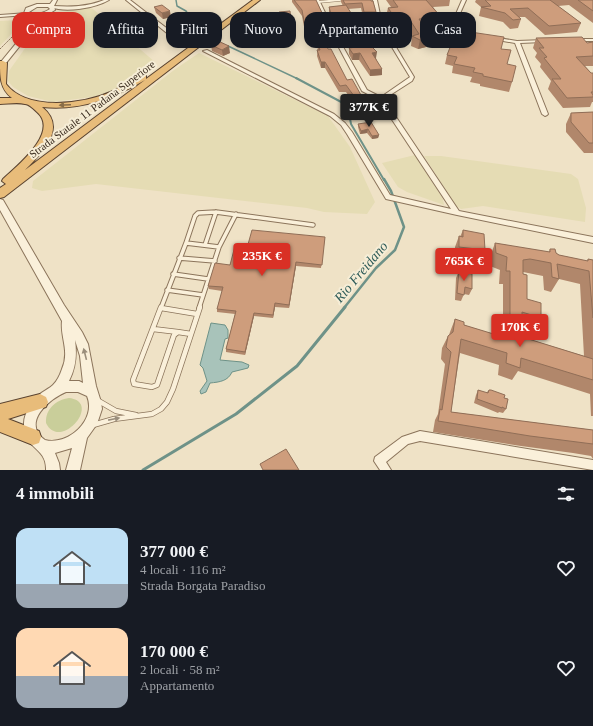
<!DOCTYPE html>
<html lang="it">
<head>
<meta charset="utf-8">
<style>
  :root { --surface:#171b24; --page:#20242c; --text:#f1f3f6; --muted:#9ea1a6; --accent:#d93025 }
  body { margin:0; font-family:Georgia,serif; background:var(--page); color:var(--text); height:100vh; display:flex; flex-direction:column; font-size:15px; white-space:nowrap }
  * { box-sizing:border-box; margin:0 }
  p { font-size:13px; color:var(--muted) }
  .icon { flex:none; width:22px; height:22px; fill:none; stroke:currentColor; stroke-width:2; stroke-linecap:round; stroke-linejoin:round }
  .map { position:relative; height:470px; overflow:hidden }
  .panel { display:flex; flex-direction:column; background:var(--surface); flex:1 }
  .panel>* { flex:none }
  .top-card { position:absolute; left:12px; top:12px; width:569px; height:36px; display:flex; gap:8px }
  .price { position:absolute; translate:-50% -34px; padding:0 9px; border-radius:4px; background:var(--accent); color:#fff; font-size:13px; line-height:26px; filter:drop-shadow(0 1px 2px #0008) }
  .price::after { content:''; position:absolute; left:50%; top:24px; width:12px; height:9px; margin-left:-6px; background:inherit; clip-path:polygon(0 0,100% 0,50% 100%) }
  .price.on { background:#222; color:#fff }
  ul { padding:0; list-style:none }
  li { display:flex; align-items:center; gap:12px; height:100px; padding:0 16px }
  li span { display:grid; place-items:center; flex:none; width:112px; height:80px; border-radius:12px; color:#555 }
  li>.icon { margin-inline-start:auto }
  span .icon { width:48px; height:48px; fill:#fffc; stroke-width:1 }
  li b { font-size:17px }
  h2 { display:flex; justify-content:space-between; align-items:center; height:48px; padding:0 16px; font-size:17px }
  .tag { padding:0 14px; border-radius:12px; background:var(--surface); box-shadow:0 2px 10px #0003; font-size:14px; line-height:36px }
  .tag.on { background:var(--accent); color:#fff }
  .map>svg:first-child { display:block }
  .farmland { fill:#e5dcb4 }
  .green { fill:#c9ce9a }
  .water { fill:#a8c3ba; stroke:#6e9288 }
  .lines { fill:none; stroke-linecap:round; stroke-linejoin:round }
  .stream-far3 { stroke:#6e9288; stroke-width:1.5 }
  .stream-far2 { stroke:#6e9288; stroke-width:2 }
  .stream-far1 { stroke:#6e9288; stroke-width:2.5 }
  .stream { stroke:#6e9288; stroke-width:3 }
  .service-far2-casing { stroke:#8b745b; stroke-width:3 }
  .service-far1-casing { stroke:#8b745b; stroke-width:5.5 }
  .service-casing { stroke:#8b745b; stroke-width:6 }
  .minor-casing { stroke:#8b745b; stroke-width:2 }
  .tertiary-casing { stroke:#8b745b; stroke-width:2 }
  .trunk-casing { stroke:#59422f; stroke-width:2 }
  .path { stroke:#8b745b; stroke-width:1; stroke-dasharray:2 1; stroke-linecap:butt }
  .service-far2 { stroke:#faf0da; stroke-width:2 }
  .service-far1 { stroke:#faf0da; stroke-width:3.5 }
  .service { stroke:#faf0da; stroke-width:4.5 }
  .minor { fill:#faf0da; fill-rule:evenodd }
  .tertiary { fill:#faf0da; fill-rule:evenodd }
  .trunk { fill:#e8bc7a; fill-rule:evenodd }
  .wall { fill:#b1876b; fill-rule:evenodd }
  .shaded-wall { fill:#906e57 }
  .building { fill:#ce9d7c; stroke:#906e57 }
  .oneway { fill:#896d48 }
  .oneway2 { fill:#9a8e7c }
  .labels { text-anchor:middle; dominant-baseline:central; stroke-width:4; stroke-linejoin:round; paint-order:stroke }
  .far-street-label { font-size:11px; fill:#3b2c1f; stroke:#f6edd6 }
  .water-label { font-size:14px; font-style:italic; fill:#2e5b58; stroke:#f6edd6 }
</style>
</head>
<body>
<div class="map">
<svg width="593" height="470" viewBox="0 0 593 470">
  <rect width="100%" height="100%" fill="#efe2c6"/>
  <path class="farmland" d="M89 8 93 9 155 62 141 76 127 84 116 90 92 97 53 102 28 96 13 87 8 81 9 71 33 37 37 27 42 20 57 13Z
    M18 20 21 21V24L0 46V21Z
    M199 53 328 116 350 147 375 202 367 214 324 212 307 208 96 184 42 191 32 188 33 181 174 70Z
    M415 155 443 199 444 205 407 192 398 187 382 163Z
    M424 156H441L571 174 578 179 586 208 585 222 483 206 461 209 456 206Z"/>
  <path class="green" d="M69 398C103 402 60 452 46 423 45 409 56 400 69 398Z"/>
  <path class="water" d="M211 323 225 325 228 330V338L225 339 220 360 242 362 249 365 248 368 232 372C228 381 220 382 210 383L206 392 201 394 200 391 207 381 203 368 200 365Z"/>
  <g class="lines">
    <path class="stream-far3" d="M176 0 177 6 186 11 195 25 194 31 201 35
      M213 39 220 42
      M228 46 298 79"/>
    <path class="stream-far2" d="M296 78 345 104 348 108 351 124 384 180"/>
    <path class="stream-far1" d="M344 308 376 268 395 250 404 227 391 191 384 179"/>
    <path class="stream" d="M143 470 236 414 297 366 345 307"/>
    <defs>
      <path id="service-far2" d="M318 2 340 0"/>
      <path id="service-far1" d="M205 245 216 212
        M219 247 186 243 195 216 198 213 216 212 313 225
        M179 258 215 261
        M173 274 208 279
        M167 290 203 295
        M161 308 186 243
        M199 308 219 247 236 214"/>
      <path id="service" d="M161 307 133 380 134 384 152 387 157 385 174 335 178 332 191 334
        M161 308 197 314
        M153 329 178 332
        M97 400 116 411 136 415
        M93 425 114 419 152 414 161 409 167 402 173 389 200 307"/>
      <path id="minor" d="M104 0H109C96 8 65 13 51 7L53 6C70 7 87 7 104 0Z
        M126 0H130L182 40V42H178Z
        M315 0H319L332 27 367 90 381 97 410 77 378 24 373 0H377L382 24 414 77 412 81 384 99 459 211 593 237V243L457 215 386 199 347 134 341 125 330 116 203 51 207 50 334 114 345 123 352 132 390 195 451 209 379 100 362 91 328 27Z
        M462 0H466L453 29 468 32V33L466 34 449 30Z
        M28 13V15H27L0 17V15Z
        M492 37 517 41 545 40V41L543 42 520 43 548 114 547 115 545 116 542 114 515 43 492 39Z
        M573 39H593V41H575L573 40Z
        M420 431 593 460V470L420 441 408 444 386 462 391 470H380L374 461 375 457 402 437Z"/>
      <path id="tertiary" d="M53 0H57L54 6 55 10 37 21 27 37 2 68 0 69V63L23 35 33 19 36 17 24 13 26 8 37 4H50ZM37 7H48L50 9C44 13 36 15 29 12Z
        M0 199 3 200 64 305 82 332 88 344 96 386 101 402 102 409 97 424 87 438 80 470H66L72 448 55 453 59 463 60 470H46C47 446 22 449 24 423 24 413 33 400 40 394 44 391 50 388 53 385 57 381 60 375 62 369 70 351 60 337 62 321L0 210ZM75 340 80 356 83 383 79 381H69C76 367 77 355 75 340ZM66 392H78L87 396C97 420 68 446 45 440 21 423 49 399 66 392Z"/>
      <path id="trunk" d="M253 0H260L4 197 0 198V188L6 184 2 181 3 179C17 166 60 132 37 112 34 109 29 104 25 104 17 102 8 104 0 104V98H12C0 89 0 77 0 61H3L7 63 6 84C28 112 84 104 113 91 121 87 138 74 146 76V79ZM145 80 25 170C42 153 68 128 42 107 79 111 113 99 145 80Z
        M40 394 46 397 48 402 46 407 8 419 39 431 41 437 39 443 33 445 0 432V404Z"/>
    </defs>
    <use href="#service-far2" class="service-far2-casing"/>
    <use href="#service-far1" class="service-far1-casing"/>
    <use href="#service" class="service-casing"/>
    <use href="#minor" class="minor-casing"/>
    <use href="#tertiary" class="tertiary-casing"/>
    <use href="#trunk" class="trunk-casing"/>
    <path class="path" d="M0 49 24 25V20H22"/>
    <use href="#service-far2" class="service-far2"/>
    <use href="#service-far1" class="service-far1"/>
    <use href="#service" class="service"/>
    <use href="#minor" class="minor"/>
    <use href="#tertiary" class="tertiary"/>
    <use href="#trunk" class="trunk"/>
  </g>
  <path class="wall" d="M292 0H316L331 32V37H306L302 16 292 2Z
    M341 0H371L376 12 375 17H363L361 8 348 9 356 21V26L347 27V29L335 30 329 18V7L343 6 341 2Z
    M386 0H450L449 6 433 7 441 17 439 26 425 27 430 46 418 49 411 46 412 36H413L408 29 396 30 386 16 388 8 391 7Z
    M476 0H593V23L569 5 558 6 581 23 577 32 545 35 525 17H519L521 19 518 28 510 29 503 22 479 16 481 7 475 2Z
    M154 7 171 17 163 19 156 13Z
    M279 12 291 21V24H285L284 21H279Z
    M350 35 368 45 376 58 382 75 370 76 359 60H352L349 54V48H354L350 41Z
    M536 38 587 43 593 42V66H585L591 73H593V102H592L590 107 563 108 548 89 551 81 540 67 541 64 535 57 537 53 533 48Z
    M211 45 230 53 223 56 212 51Z
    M318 45 328 49 360 102H353L346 92H339L325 68H321L317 56Z
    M501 49 512 82 509 92 480 86V84L470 82 472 77 452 73 453 66 445 64 447 55Z
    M593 112V153H584L566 132V124L571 113Z
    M358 124 379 135 378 138 372 139 367 133 360 134 358 127Z
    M463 230 485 250 480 260 455 257V247L459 236 460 237Z
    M325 237 321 268 296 266 289 308 275 307 273 318 254 316 245 355 226 352V349L235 314 217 312V309L222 291 209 289 208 286 247 248Z
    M495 243 549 252 550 249 559 255 587 261 588 259 593 260V416H591L590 394 518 371 512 380 498 375 499 365 460 353 451 412 593 430V459L591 456 573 453 521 446 433 432 435 420 438 414 445 364 441 359 442 348 448 336 449 335 450 332 455 319 464 325 503 337V284H499L500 270 490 266V257ZM523 272 543 276 544 290 551 292 559 279 580 284 584 356 522 337V327L533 330 541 318 527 299Z
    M459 271 472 289 469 295 464 294 461 301 455 300 456 278Z
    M478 390 486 393 489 390 504 398 506 409 503 413 499 412 498 413 474 403 476 395Z"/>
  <path class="shaded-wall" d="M170 11 171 17 163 19 162 13Z
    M431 37 430 46 418 49 420 40Z
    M229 46 230 53 223 56 222 50Z
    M377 52 376 58 371 59 372 53Z
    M360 53 359 60H352L353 54Z
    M321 62H325V68H321Z
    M382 69V75L370 76V70Z
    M361 95 360 102H353L354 96Z
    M368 129 367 133 360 134 361 131Z
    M379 135 378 138 372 139V136Z
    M296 262V266L289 308V305Z
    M275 303V307L273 318V315Z
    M254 313V316L245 355V352Z"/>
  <path class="building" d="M294 0H316L331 32H306L302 10Z
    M343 0H371V1H373L376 12H364L362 3 345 4Z
    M393 0H426L441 17 419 19 431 37 420 40 412 36 419 34 410 20H397L388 8 398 7Z
    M485 0H550L581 23 549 26 528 8 510 9 521 19 513 20 505 13 481 7 491 6Z
    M578 0H593V11Z
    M162 5 170 11 162 13 154 7Z
    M346 5 356 21 346 22 347 24 336 25 329 13 331 14 329 7Z
    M290 11 291 21H284V18H279V12Z
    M457 30 504 37 501 49 511 50 507 64 516 66 512 82 483 76V74L473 72 475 68 454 64 457 57 447 55Z
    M361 34 368 45H370L377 52 372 53 382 69 370 70 360 53 353 54 349 48 357 47 350 35Z
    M582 37 587 43 593 42V56L576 57 591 73H593V92H591L593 95V97L567 98 552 79H561L544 58 547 57 539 48H544L536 38Z
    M218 41 229 46 222 50 211 45Z
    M318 45H326L328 49H331L347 80 352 79 361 95 354 96 346 85 340 86 325 62H321L317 50H320Z
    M593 112V143H589L571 122V113Z
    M371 122 379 135 372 136 368 129 361 131 358 124Z
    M252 230 325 237 322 265 296 262 289 305 275 303 273 315 254 313 245 352 226 349 236 311 217 309 223 287 208 286 215 263 230 265 235 246 247 248Z
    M463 230 484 234 485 250 459 247V236L463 237Z
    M495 243 550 252V249H555L556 253 559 255 588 261V259L593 260V318L589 271 557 264 559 279 552 277 551 263 530 259 523 260V274L527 275V299L541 303V318L522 312V337L593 359V380L521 358 520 368 506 363 507 353 461 339 451 412 593 430V444L585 443 530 436 438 421 440 409 442 410 451 352 446 347 448 336 453 332 455 319 464 322V325L510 339V271H506L507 257 496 253Z
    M459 271 472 274V289L465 287 464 295 457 293Z
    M478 390 488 393 489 390H491L505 395 504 398 508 399 506 409 502 407V408L477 399Z
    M286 449 299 470H263L260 464Z"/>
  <defs><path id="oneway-solid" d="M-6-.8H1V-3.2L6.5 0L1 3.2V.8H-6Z"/></defs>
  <use class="oneway" href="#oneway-solid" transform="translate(65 105) rotate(177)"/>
  <g class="oneway2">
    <use href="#oneway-solid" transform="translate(85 354) rotate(-104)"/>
    <use href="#oneway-solid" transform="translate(114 419) rotate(-11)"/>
  </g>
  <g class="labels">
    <g class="far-street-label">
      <text transform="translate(92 109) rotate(-37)">Strada Statale 11 Padana Superiore</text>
    </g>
    <g class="water-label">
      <text transform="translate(361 272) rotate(-50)">Rio Freidano</text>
    </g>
  </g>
</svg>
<b class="price on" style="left:369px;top:128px">377K €</b>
<b class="price" style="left:262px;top:277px">235K €</b>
<b class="price" style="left:464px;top:282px">765K €</b>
<b class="price" style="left:520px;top:348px">170K €</b>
<div class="top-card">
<a class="tag on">Compra</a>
<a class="tag">Affitta</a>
<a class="tag">Filtri</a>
<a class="tag">Nuovo</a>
<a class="tag">Appartamento</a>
<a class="tag">Casa</a>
</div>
</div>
<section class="panel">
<h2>4 immobili<svg class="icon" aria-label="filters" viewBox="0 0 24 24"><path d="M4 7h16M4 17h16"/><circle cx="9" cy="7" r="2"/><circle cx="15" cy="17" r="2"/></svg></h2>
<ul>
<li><span style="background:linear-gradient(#bfe0f5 70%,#9aa5b1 0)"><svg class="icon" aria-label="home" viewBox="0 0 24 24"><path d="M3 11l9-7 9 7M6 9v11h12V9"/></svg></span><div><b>377 000 €</b><p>4 locali · 116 m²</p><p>Strada Borgata Paradiso</p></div><svg class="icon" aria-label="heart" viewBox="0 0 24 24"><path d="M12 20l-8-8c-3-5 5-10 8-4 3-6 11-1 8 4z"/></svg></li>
<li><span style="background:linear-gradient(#ffd9b3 60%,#9aa5b1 0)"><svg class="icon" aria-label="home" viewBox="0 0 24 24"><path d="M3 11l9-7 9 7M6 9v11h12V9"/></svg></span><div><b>170 000 €</b><p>2 locali · 58 m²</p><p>Appartamento</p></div><svg class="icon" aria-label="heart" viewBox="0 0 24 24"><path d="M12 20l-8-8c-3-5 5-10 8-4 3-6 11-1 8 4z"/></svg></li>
</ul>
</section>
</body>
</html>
